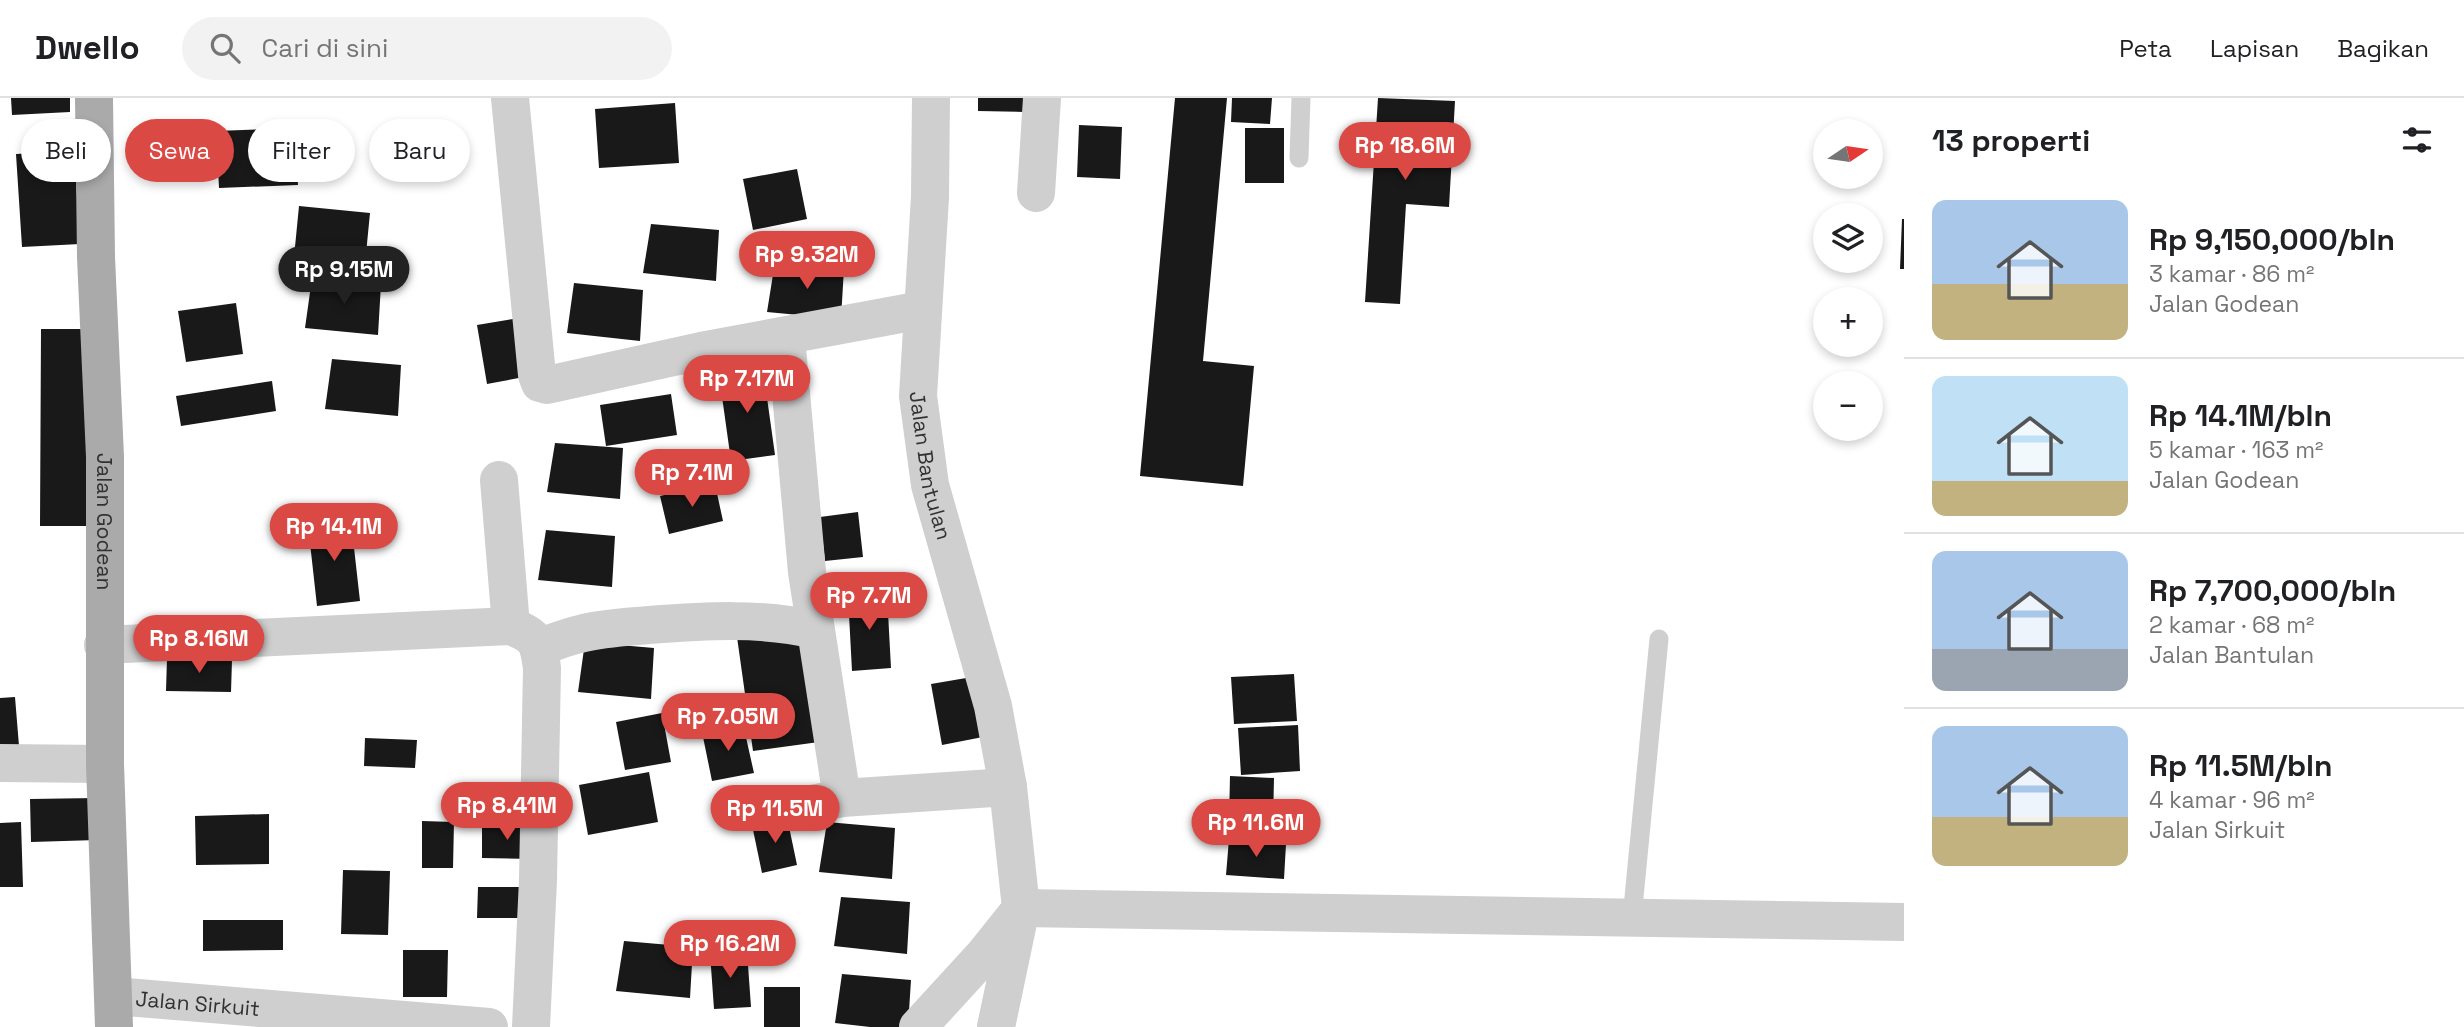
<!DOCTYPE html>
<html lang="id">
<head>
<meta charset="utf-8">
<style>
  :root { --surface:#fff; --page:#f2f2f2; --text:#202124; --muted:#757577; --line:#e0e0e0; --accent:#da4944 }
  body { margin:0; font-family:"Space Grotesk",sans-serif; background:var(--page); color:var(--text); height:100vh; display:flex; flex-direction:column; font-size:26px; white-space:nowrap }
  * { box-sizing:border-box; margin:0 }
  p { font-size:23px; color:var(--muted) }
  .icon { flex:none; width:38px; height:38px; fill:none; stroke:currentColor; stroke-width:2; stroke-linecap:round; stroke-linejoin:round }
  .map { position:relative; flex:1; overflow:hidden }
  .drawer { display:flex; flex-direction:column; background:var(--surface); width:560px }
  .drawer>* { flex:none }
  .guide { position:absolute; left:21px; top:21px; width:665px; height:63px; display:flex; gap:14px }
  .needle { width:46px; rotate:77deg }
  .tools { position:absolute; left:1813px; top:21px; display:grid; gap:14px }
  .tools a { display:grid; place-items:center; width:70px; height:70px; border-radius:50%; background:var(--surface); box-shadow:0 4px 10px #0003; font-size:35px }
  .price { position:absolute; translate:-50% -60px; padding:0 16px; border-radius:24px; background:var(--accent); color:#fff; font-size:23px; line-height:46px; filter:drop-shadow(0 2px 4px #0008) }
  .price::after { content:''; position:absolute; left:50%; top:42px; width:21px; height:16px; margin-left:-10px; background:inherit; clip-path:polygon(0 0,100% 0,50% 100%) }
  .price.selected { background:#222; color:#fff }
  ul { padding:0; list-style:none }
  li { display:flex; align-items:center; gap:21px; height:175px; padding:0 28px }
  li+li { border-top:2px solid var(--line) }
  li span { display:grid; place-items:center; flex:none; width:196px; height:140px; border-radius:14px; color:#555 }
  li>.icon { margin-inline-start:auto }
  span .icon { width:84px; height:84px; fill:#fffc; stroke-width:1 }
  li b { font-size:30px }
  h2 { display:flex; justify-content:space-between; align-items:center; height:84px; padding:0 28px; font-size:30px }
  .chip { padding:0 24px; border-radius:32px; background:var(--surface); box-shadow:0 4px 10px #0003; font-size:24px; line-height:63px }
  .chip.selected { background:var(--accent); color:#fff }
  header { display:flex; align-items:center; gap:42px; box-sizing:border-box; height:98px; padding:0 35px; background:var(--surface); border-bottom:2px solid var(--line) }
  header strong { font-size:33px }
  nav { display:flex; gap:38px; margin-inline-start:auto; font-size:24px }
  .search { width:490px; height:63px; background:var(--page); display:flex; align-items:center; gap:18px; box-sizing:border-box; padding:0 24px; border-radius:38px; color:var(--muted); font-size:26px }
  main { display:flex; flex:1; min-height:0 }
  .map>svg:first-child { display:block }
  .building { fill:#191919 }
  .lines { fill:none; stroke-linecap:round; stroke-linejoin:round }
  .lane { stroke:#cfcfcf; stroke-width:19 }
  .street { stroke:#cfcfcf; stroke-width:38 }
  .primary { stroke:#aaa; stroke-width:38 }
  .labels { text-anchor:middle; dominant-baseline:central; stroke-width:7; stroke-linejoin:round; paint-order:stroke }
  .street-label { font-size:21px; fill:#323232; stroke:#fff }
</style>
</head>
<body>
<header>
<strong>Dwello</strong>
<div class="search"><svg class="icon" aria-label="search" viewBox="0 0 24 24"><circle cx="10" cy="10" r="6"/><path d="M15 15l6 6"/></svg>Cari di sini</div>
<nav><a>Peta</a><a>Lapisan</a><a>Bagikan</a></nav>
</header>
<main>
<div class="map">
<svg width="1904" height="929" viewBox="0 0 1904 929">
  <rect width="100%" height="100%" fill="#fff"/>
  <path class="building" d="M11 0H70V14L12 17Z
    M978 0H1024V14L978 13Z
    M1175 0H1227L1203 263 1254 268 1243 388 1140 378Z
    M1232 0H1272L1270 26 1231 24Z
    M1378 0 1455 3 1449 109 1406 106 1400 206 1365 204Z
    M675 5 679 65 599 70 595 11Z
    M1079 27 1122 29 1120 81 1077 79Z
    M295 30 298 87 219 90 216 33Z
    M1245 30H1284V85H1245Z
    M74 53 80 146 22 149 16 56Z
    M797 71 807 121 753 132 743 81Z
    M299 108 370 115 365 166 294 159Z
    M1902 121H1904V171H1900Z
    M651 126 719 132 716 183 643 175Z
    M775 164 844 170 841 221 767 214Z
    M312 180 381 186 378 237 305 230Z
    M574 185 643 192 640 243 567 235Z
    M236 205 243 256 186 264 178 213Z
    M513 221 524 279 487 286 477 227Z
    M41 231H88L87 428H40Z
    M332 261 401 267 398 318 325 311Z
    M763 271 775 357 731 363 719 277Z
    M272 283 276 313 181 328 176 298Z
    M671 296 677 337 606 348 600 307Z
    M555 345 623 350 620 401 547 394Z
    M715 386 723 423 669 436 660 398Z
    M858 414 863 459 825 463 820 419Z
    M351 423 360 503 317 508 308 427Z
    M546 432 615 438 612 489 538 482Z
    M887 496 891 570 852 573 848 498Z
    M804 530 819 644 753 653 737 539Z
    M585 544 654 550 651 601 578 594Z
    M167 560 232 562 231 594 166 593Z
    M1294 576 1297 623 1234 626 1231 579Z
    M972 579 983 639 942 647 931 586Z
    M15 599 19 648 0 649V600Z
    M662 615 671 664 625 672 616 624Z
    M743 626 754 675 712 683 702 634Z
    M1298 627 1300 673 1241 677 1238 630Z
    M365 640 417 642 415 670 364 668Z
    M649 674 658 724 588 737 579 687Z
    M1230 678 1274 680 1273 724 1229 723Z
    M96 700 97 742 31 744 30 701Z
    M269 716V766L196 767 195 718Z
    M787 719 797 767 762 775 752 727Z
    M422 723 454 724 453 770H422Z
    M21 724 23 789H0V725Z
    M827 724 895 730 892 781 819 774Z
    M482 727 532 729 531 761 482 760Z
    M1229 741 1286 746 1284 781 1226 777Z
    M343 772 390 773 388 837 341 836Z
    M478 789H529V820H477Z
    M841 799 910 804 907 856 834 848Z
    M203 822H283V852L203 853Z
    M624 843 693 849 690 900 616 893Z
    M403 852H448L447 899H403Z
    M747 853 751 909 714 911 710 855Z
    M842 876 911 882 908 929H870L835 925Z
    M764 889H800V929H764Z"/>
  <g class="lines">
    <path class="lane" d="M1299 60 1301 0
      M1632 820 1659 541"/>
    <g class="street">
      <path d="M510 0 537 277 540 285 547 287 701 253 922 212"/>
      <path id="s1" d="M931 0 930 99 918 298 930 387 993 608 1008 689 1021 810 996 929"/>
      <path d="M1036 95 1042 0"/>
      <path d="M786 239 807 474 842 700"/>
      <path d="M499 382 511 528"/>
      <path d="M103 547 511 528C537 539 538 542 542 570L538 782 531 929"/>
      <path d="M539 549C553 545 566 539 580 536 602 530 626 529 649 527 704 523 762 519 815 532"/>
      <path d="M0 665 105 666"/>
      <path d="M792 710 842 700 1008 689"/>
      <path d="M1021 810 1904 824"/>
      <path id="s2" d="M114 898 489 929"/>
      <path d="M918 929 984 857 1016 817"/>
    </g>
    <path class="primary" id="s3" d="M94 0 96 159 105 359V666L114 929"/>
  </g>
  <g class="labels">
    <g class="street-label">
      <text stroke="none"><textPath href="#s1" startOffset="369">Jalan Bantulan</textPath></text>
      <text stroke="none"><textPath href="#s3" startOffset="424">Jalan Godean</textPath></text>
      <text stroke="none"><textPath href="#s2" startOffset="84">Jalan Sirkuit</textPath></text>
    </g>
  </g>
</svg>
<div class="tools">
<a><svg class="needle" viewBox="-14 -14 28 28"><path d="M0-13l5 13h-10z" fill="#e53935"/><path d="M0 13l5-13h-10z" fill="#757577"/></svg></a>
<a><svg class="icon" aria-label="layers" viewBox="0 0 24 24"><path d="M12 4l9 5-9 5-9-5zM3 14l9 5 9-5"/></svg></a>
<a>+</a>
<a>−</a>
</div>
<b class="price" style="left:1405px;top:84px">Rp 18.6M</b>
<b class="price" style="left:807px;top:193px">Rp 9.32M</b>
<b class="price selected" style="left:344px;top:208px">Rp 9.15M</b>
<b class="price" style="left:747px;top:317px">Rp 7.17M</b>
<b class="price" style="left:692px;top:411px">Rp 7.1M</b>
<b class="price" style="left:334px;top:465px">Rp 14.1M</b>
<b class="price" style="left:869px;top:534px">Rp 7.7M</b>
<b class="price" style="left:199px;top:577px">Rp 8.16M</b>
<b class="price" style="left:728px;top:655px">Rp 7.05M</b>
<b class="price" style="left:507px;top:744px">Rp 8.41M</b>
<b class="price" style="left:775px;top:747px">Rp 11.5M</b>
<b class="price" style="left:1256px;top:761px">Rp 11.6M</b>
<b class="price" style="left:730px;top:882px">Rp 16.2M</b>
<div class="guide">
<a class="chip">Beli</a>
<a class="chip selected">Sewa</a>
<a class="chip">Filter</a>
<a class="chip">Baru</a>
</div>
</div>
<section class="drawer">
<h2>13 properti<svg class="icon" aria-label="filters" viewBox="0 0 24 24"><path d="M4 7h16M4 17h16"/><circle cx="9" cy="7" r="2"/><circle cx="15" cy="17" r="2"/></svg></h2>
<ul>
<li><span style="background:linear-gradient(#a9c7e8 60%,#c2b280 0)"><svg class="icon" aria-label="home" viewBox="0 0 24 24"><path d="M3 11l9-7 9 7M6 9v11h12V9"/></svg></span><div><b>Rp 9,150,000/bln</b><p>3 kamar · 86 m²</p><p>Jalan Godean</p></div></li>
<li><span style="background:linear-gradient(#bfe0f5 75%,#c2b280 0)"><svg class="icon" aria-label="home" viewBox="0 0 24 24"><path d="M3 11l9-7 9 7M6 9v11h12V9"/></svg></span><div><b>Rp 14.1M/bln</b><p>5 kamar · 163 m²</p><p>Jalan Godean</p></div></li>
<li><span style="background:linear-gradient(#a9c7e8 70%,#9aa5b1 0)"><svg class="icon" aria-label="home" viewBox="0 0 24 24"><path d="M3 11l9-7 9 7M6 9v11h12V9"/></svg></span><div><b>Rp 7,700,000/bln</b><p>2 kamar · 68 m²</p><p>Jalan Bantulan</p></div></li>
<li><span style="background:linear-gradient(#a9c7e8 65%,#c2b280 0)"><svg class="icon" aria-label="home" viewBox="0 0 24 24"><path d="M3 11l9-7 9 7M6 9v11h12V9"/></svg></span><div><b>Rp 11.5M/bln</b><p>4 kamar · 96 m²</p><p>Jalan Sirkuit</p></div></li>
</ul>
</section>
</main>
</body>
</html>
